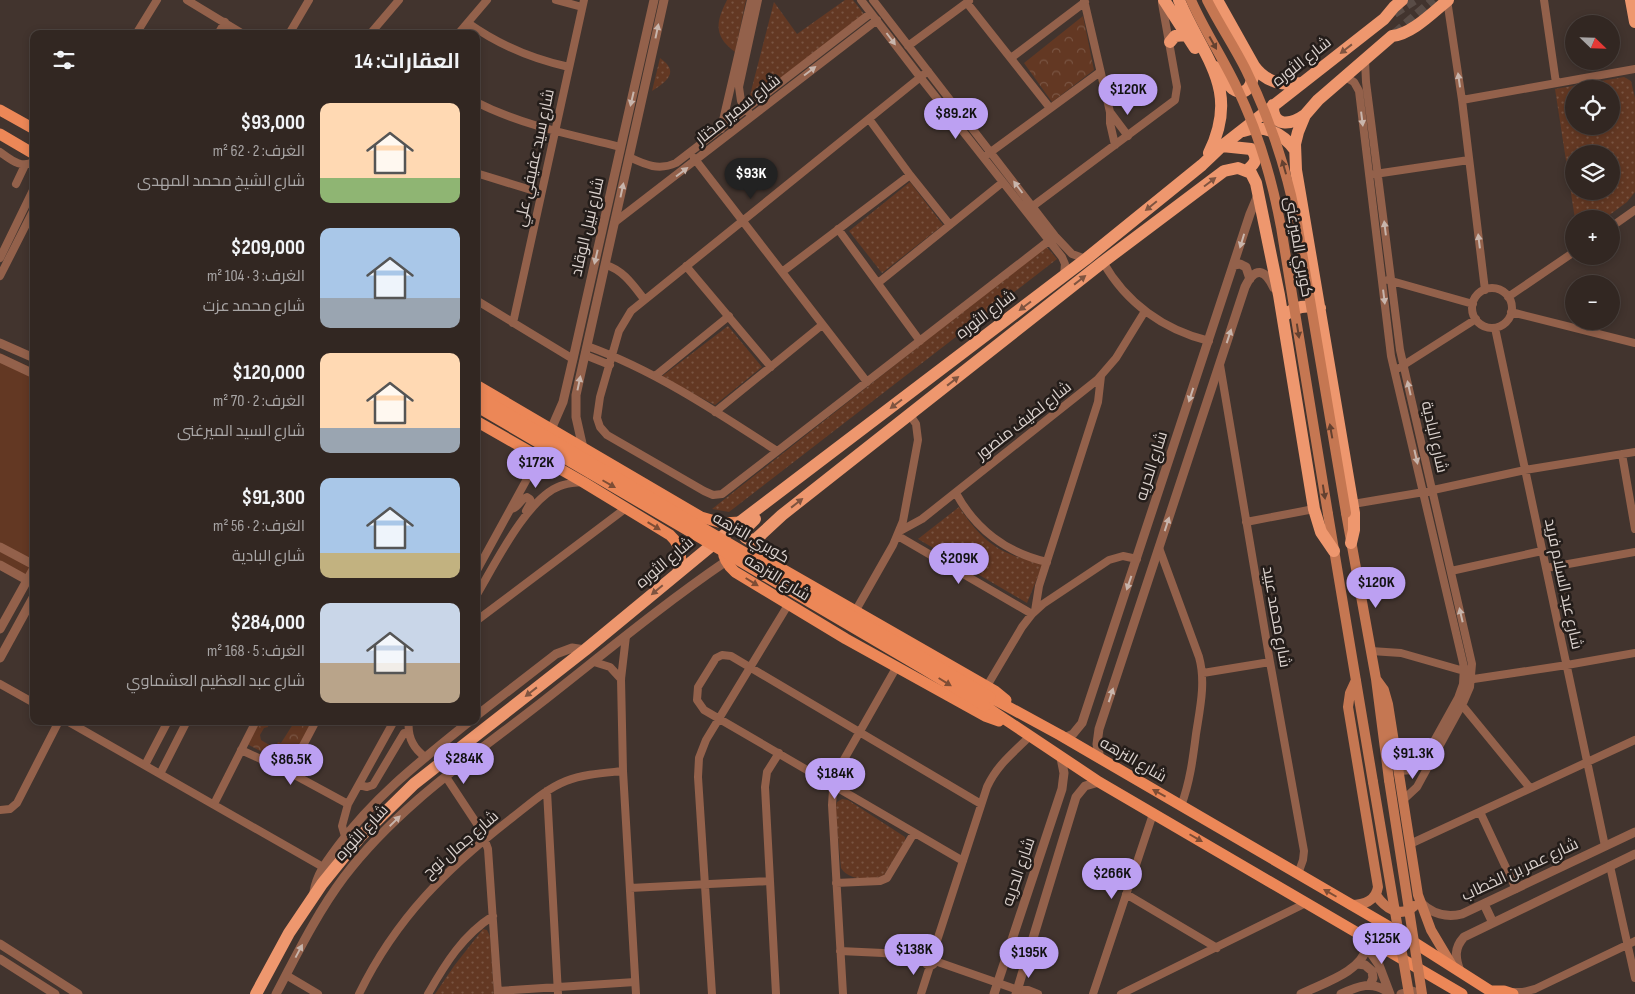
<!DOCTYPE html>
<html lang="ar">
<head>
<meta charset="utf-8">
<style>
  :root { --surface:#322722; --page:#3d332f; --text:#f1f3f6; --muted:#a8a5a5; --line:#4d4440; --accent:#bca0f2 }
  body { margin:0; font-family:"Sofia Sans Condensed",Cairo,sans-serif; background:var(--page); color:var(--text); direction:rtl; height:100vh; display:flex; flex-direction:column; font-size:19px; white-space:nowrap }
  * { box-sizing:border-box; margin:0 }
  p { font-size:16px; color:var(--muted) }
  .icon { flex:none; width:28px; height:28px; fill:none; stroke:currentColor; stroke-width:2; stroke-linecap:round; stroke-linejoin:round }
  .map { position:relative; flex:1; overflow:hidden; direction:ltr }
  .panel { position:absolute; left:30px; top:30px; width:450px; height:695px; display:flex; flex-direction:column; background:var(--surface); border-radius:10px; box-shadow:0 2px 8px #0003,0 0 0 1px var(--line); direction:rtl }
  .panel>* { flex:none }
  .needle { width:32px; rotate:113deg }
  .fabs { position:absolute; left:1565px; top:15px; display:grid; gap:10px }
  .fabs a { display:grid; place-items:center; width:55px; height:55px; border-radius:50%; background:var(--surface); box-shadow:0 2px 8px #0003,0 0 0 1px var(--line); font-size:25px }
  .price { position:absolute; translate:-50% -42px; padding:0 11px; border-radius:18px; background:var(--accent); color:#111; font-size:16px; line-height:32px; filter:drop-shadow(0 1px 2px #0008) }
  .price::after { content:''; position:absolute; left:50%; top:30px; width:15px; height:11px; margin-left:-8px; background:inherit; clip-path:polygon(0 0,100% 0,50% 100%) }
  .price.active { background:#222; color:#fff }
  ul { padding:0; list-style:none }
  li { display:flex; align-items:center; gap:15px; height:125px; padding:0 20px }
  li span { display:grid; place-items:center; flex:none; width:140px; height:100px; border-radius:10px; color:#555 }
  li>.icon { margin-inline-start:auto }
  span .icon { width:60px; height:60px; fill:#fffc; stroke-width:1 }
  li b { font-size:21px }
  h2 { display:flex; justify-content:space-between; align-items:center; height:60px; padding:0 20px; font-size:21px }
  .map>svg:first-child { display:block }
  .grass { fill:url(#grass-dots); fill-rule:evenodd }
  .park { fill:url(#park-crowns) }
  .pitch { fill:#633823 }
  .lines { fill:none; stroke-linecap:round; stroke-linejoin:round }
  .secondary-tunnel { stroke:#594c46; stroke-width:10; stroke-dasharray:10 5; stroke-linecap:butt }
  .minor { stroke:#93614b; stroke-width:8 }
  .tertiary { stroke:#93614b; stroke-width:9 }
  .secondary { stroke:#c57752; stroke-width:10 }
  .primary { stroke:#ec8757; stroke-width:11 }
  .trunk { stroke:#ee976e; stroke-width:12 }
  .secondary-bridge { stroke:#c57752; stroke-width:10 }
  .primary-bridge { stroke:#ec8757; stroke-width:11 }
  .oneway { fill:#c8b5ac }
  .oneway2 { fill:#644130 }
  .oneway3 { fill:#7f5440 }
  .oneway4 { fill:#7e4d35 }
  .labels { text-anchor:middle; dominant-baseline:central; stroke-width:5; stroke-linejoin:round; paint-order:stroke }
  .street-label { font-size:16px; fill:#dad1cd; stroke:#241d1a }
</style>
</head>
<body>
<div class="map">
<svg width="1635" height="994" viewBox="0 0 1635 994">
  <defs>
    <pattern id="grass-dots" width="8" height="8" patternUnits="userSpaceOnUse" patternTransform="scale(1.25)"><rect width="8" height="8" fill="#633823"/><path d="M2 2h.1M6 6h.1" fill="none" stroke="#795442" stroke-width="1.8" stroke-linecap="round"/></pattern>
    <pattern id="park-crowns" width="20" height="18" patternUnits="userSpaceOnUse" patternTransform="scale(1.25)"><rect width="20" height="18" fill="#633823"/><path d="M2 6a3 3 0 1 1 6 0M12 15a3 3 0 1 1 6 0" fill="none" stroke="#795442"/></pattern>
  </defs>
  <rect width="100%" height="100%" fill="#42342e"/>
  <path class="grass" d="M727 0H746L735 52C713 36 716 22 727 0Z
    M845 0H853L864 14 748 103 774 2 797 34Z
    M660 58C680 72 667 81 652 91Z
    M1624 77 1631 81 1635 98V192L1627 202 1604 219H1575L1555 89ZM1574 89H1611V126H1574ZM1574 154H1611V191H1574Z
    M910 182 943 225 882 273 849 231Z
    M1046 246 1057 259 729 512 712 509Z
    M728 326 762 367 715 405 661 377Z
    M959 507C984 544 1000 554 1043 564L1027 603 918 539Z
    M842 799 848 800 905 837V841L884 875C871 881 849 881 841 868L835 808 837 802Z
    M483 929 487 930 490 936 494 994H435L454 966Z"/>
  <path class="park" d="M1083 16 1094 70 1052 102 1024 63Z
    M259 721H269L268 727 264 728 260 735 261 740 271 746 277 744 278 742 281 743 295 721H312L289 766 247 744Z"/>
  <path class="pitch" d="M0 353 34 369V583L0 564Z"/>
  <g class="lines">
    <path class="secondary-tunnel" d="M1394 13 1414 0
      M1395 34 1434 0"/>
    <path class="minor" d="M187 0 243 34
      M556 0 582 7
      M861 0 920 77 1062 257 1065 264 1064 275
      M873 0 1055 236 1072 254 1086 259
      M1084 0 1110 112V123L1115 145
      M1447 0 1462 100 1485 290
      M1544 0 1556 83
      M967 3 1050 108
      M468 23C499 45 532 59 569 67
      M136 34 157 0
      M218 34 225 22
      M289 34 309 0
      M370 34 399 0
      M458 34 487 0
      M908 46 969 1
      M1011 58 1085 2
      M1365 60 1366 82 1400 350 1472 664 1470 687 1464 701 1417 787 1403 800
      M928 71 631 311 619 331 600 397 597 418 600 427 607 435 704 491 713 495 722 494 1055 236
      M1345 77 1354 82 1359 91 1391 356 1464 667 1463 684 1458 698 1423 761 1413 770 1399 771
      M1462 100 1635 69
      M476 102C521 125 572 135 621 147
      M1110 112 1128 136
      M749 113 741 101 739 87 758 0
      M869 119 910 175 950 225
      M721 129 751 0
      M0 152C10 159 22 170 34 161
      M988 154 1100 72
      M629 157C646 165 659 171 676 163L871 13
      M694 158 867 382
      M476 173 541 193
      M1375 174 1469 160
      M16 184 25 165
      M1029 209 1175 100 1177 87 1162 3
      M615 222 877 20
      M1611 227 1635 210
      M838 229 920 341
      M0 258 34 188
      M1103 262C1126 303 1164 330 1209 341
      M606 265C623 270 633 285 644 299
      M686 266 771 367
      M782 272 910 175
      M0 276 34 209
      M1388 280 1473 304
      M878 283 1003 182
      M1472 308a20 20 0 1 1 40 0a20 20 0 1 1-40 0Z
      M1508 297 1574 252
      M476 300 573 359
      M1511 312 1635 343
      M513 323 584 0
      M1495 328 1605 846
      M587 346C654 370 717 412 777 451
      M585 355 610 365
      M1220 365 1270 662 1304 851 1303 860 1298 874
      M1399 368 1476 319
      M655 376 729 316
      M715 412 822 325
      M1622 454 1635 529
      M956 493C975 529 1007 553 1047 562
      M1353 504 1424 492 1525 470 1635 452
      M511 509C519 508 520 499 527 497L530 499 531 502 526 511
      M1246 522 1314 509
      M900 531 922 519 1097 380 1116 358 1145 311
      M898 536 1032 614
      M1159 548 1199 657C1206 682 1200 708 1196 734 1193 758 1190 782 1181 806
      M1546 568 1635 552
      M1451 571 1542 551
      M476 572 539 457
      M476 596C494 566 527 498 560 486 567 483 575 483 583 482
      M856 610 893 545 903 521 918 440 916 424 910 415
      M1035 611 1039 586 1098 402 1101 376
      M476 621 626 508
      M626 636 621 679 623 771 636 994
      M1371 651 1401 653 1464 671
      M594 662 610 667 621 679
      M1203 673 1270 662
      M1467 680 1567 665 1635 653
      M0 684 34 703
      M987 686 1022 627 1032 614 1043 604 1109 560 1123 556 1137 559
      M1462 705 1530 788
      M67 721 323 867
      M409 721C407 736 413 748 425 757
      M241 750 289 772 348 804
      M145 765 168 721
      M289 772 316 721
      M160 774 187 721
      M446 777 481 830 488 849 498 994
      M359 785 367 787 373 785 404 733H409
      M547 791 558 994
      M214 804 256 721
      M0 810 10 809 17 803 59 721
      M1480 812 1516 889
      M345 836 342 826 348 804 394 721
      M1410 844 1635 740
      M963 861 704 710 697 700 698 687 716 658 722 655 731 656 981 804
      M1610 866 1635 978
      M836 883 880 881 887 878 914 833
      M630 888 770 881
      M1126 894 1217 948
      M840 951 883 953 925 958
      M925 961a5 5 0 1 1 10 0a5 5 0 1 1-10 0Z
      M932 956 987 787C997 765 1013 753 1029 737
      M935 961 1018 990 1022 994
      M286 975 318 994
      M1018 990H1028L1038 994
      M498 991 635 982
      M1508 992H1523L1535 989 1635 941
      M359 994C396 918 447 868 513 817 530 804 546 789 566 781 584 774 604 773 623 771
      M428 994C445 964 463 935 493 916
      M712 994 698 777 699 758 706 740 788 605
      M776 994 765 787 767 772 779 753
      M843 994 832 805 833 790 838 770 896 668
      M921 994 930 966
      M1093 994 1153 814
      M1121 994 1306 903"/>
    <path class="tertiary" d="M1234 265 1240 264 1246 267 1250 279
      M0 343 34 358
      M0 358 34 374
      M549 434 563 402 573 359 654 0
      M583 448 576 417V395L664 0
      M0 547 34 565
      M0 565 27 580
      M0 629 34 568
      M0 658 34 596
      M476 716 556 654 572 648 585 650
      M1064 738 1073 734 1082 723 1250 214 1258 195
      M1100 759 1097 744 1099 729 1245 287C1255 266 1265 269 1274 288
      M314 892C317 873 328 860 339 845 375 796 423 759 470 721
      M1420 902C1432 914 1447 918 1462 914L1635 832
      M1484 904 1493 923
      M1364 943 1379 965 1390 994
      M0 944 78 994
      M0 959 55 994
      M1358 964 1365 965 1372 971 1373 978 1370 985
      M1460 971C1455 958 1454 948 1464 937L1635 854
      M276 994C297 954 317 913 344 877 398 806 473 756 542 702 602 655 662 605 725 562
      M994 994 1062 789 1064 773 1061 758
      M1016 994 1076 797 1085 786 1099 782
      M1301 994C1323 983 1362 972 1367 946
      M1341 994C1358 986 1373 980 1389 993
      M1401 994 1412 991 1422 994"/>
    <path class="secondary" d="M1346 513 1376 679 1389 780
      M1328 514 1373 782
      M1376 679 1384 690 1388 704 1418 895 1431 930 1453 967
      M1376 895C1385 908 1400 919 1414 906
      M1351 905C1363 905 1376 901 1378 887L1348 707 1350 693 1356 680"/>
    <path class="primary" d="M0 110 34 129
      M0 134 34 154
      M476 385 701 517 722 523 740 522
      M476 421 583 482 670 535C682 546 683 560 677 574
      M761 535C756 543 757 551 763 558L995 691 1006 700
      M724 543C721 555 726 564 735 572L846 639 985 716 999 721
      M990 697 1060 735 1393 929 1495 994
      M985 706 1099 782 1462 994
      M1491 991H1504L1513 994"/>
    <path class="trunk" d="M1164 0 1195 48
      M1179 0C1203 58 1241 88 1209 153
      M1217 0 1254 66C1266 83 1282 85 1302 83
      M1631 0 1635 22
      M1170 42 1175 36 1186 35
      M1215 67C1222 73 1226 84 1233 89 1250 100 1254 77 1254 66
      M1273 105C1272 128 1291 125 1305 115
      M1243 131C1263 124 1282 132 1295 150
      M1222 146 1251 149C1259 158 1255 164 1247 170
      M1285 315C1296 306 1306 305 1320 308
      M755 519 744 530 745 537 750 540 756 539 782 515 1103 262 1224 171 1238 168 1251 173 1256 183 1279 295 1314 509 1321 532 1334 551
      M1351 543 1354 530V513L1296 170 1295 144 1298 132 1305 115 1318 100 1392 36C1412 34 1433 12 1448 0
      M256 994 289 933 322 884 360 837 414 784 585 650 740 522 1086 259 1202 165 1222 146 1384 19 1394 7 1402 0"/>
    <path class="secondary-bridge" d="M1191 0C1204 30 1223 58 1237 88 1258 132 1272 179 1281 227L1328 514
      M1207 0C1219 24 1234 46 1246 70 1270 119 1287 170 1297 223L1346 513
      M1389 780 1422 994
      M1373 782 1409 994"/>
    <path class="primary-bridge" d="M476 395 990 697
      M476 406 924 669 985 706"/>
  </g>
  <defs><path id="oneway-solid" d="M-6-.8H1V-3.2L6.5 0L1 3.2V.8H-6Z" transform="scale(1.25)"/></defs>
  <g class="oneway">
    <use href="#oneway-solid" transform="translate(657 31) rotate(-78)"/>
    <use href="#oneway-solid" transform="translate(891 39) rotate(53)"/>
    <use href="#oneway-solid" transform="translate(810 71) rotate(-37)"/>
    <use href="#oneway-solid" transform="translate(1459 80) rotate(-98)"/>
    <use href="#oneway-solid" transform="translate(632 99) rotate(103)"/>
    <use href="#oneway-solid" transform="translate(1362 119) rotate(83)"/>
    <use href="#oneway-solid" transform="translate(682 172) rotate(-37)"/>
    <use href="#oneway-solid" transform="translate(1018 187) rotate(-127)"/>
    <use href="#oneway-solid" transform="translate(622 190) rotate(-78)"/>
    <use href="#oneway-solid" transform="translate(1385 228) rotate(-97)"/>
    <use href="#oneway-solid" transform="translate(1242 241) rotate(107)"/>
    <use href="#oneway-solid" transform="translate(1479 241) rotate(-97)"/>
    <use href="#oneway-solid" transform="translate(596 257) rotate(103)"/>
    <use href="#oneway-solid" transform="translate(1384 297) rotate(83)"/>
    <use href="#oneway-solid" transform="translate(1229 336) rotate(-72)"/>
    <use href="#oneway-solid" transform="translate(579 383) rotate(-78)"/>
    <use href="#oneway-solid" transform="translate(1409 388) rotate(-103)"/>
    <use href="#oneway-solid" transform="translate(1191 395) rotate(108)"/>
    <use href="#oneway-solid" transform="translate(1416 457) rotate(77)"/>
    <use href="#oneway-solid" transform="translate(1167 524) rotate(-72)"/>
    <use href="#oneway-solid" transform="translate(1129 583) rotate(109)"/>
    <use href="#oneway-solid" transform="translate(1461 615) rotate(-103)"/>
    <use href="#oneway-solid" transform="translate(1111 695) rotate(-72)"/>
    <use href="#oneway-solid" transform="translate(395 821) rotate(-44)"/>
    <use href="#oneway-solid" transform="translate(299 951) rotate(-62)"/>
  </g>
  <g class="oneway2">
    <use href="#oneway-solid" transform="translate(1213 43) rotate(61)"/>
    <use href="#oneway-solid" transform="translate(1284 167) rotate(-106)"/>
    <use href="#oneway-solid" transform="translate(1298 331) rotate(81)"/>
    <use href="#oneway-solid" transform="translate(1331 431) rotate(-100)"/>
    <use href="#oneway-solid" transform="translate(1324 492) rotate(81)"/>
  </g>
  <g class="oneway3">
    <use href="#oneway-solid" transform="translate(1346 49) rotate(142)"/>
    <use href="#oneway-solid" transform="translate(1210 182) rotate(-37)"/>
    <use href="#oneway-solid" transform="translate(1151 206) rotate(141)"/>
    <use href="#oneway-solid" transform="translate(1080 280) rotate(-38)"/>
    <use href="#oneway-solid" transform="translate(1025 306) rotate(143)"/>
    <use href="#oneway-solid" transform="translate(953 381) rotate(-38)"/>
    <use href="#oneway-solid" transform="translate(896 404) rotate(143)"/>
    <use href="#oneway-solid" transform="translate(797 503) rotate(-38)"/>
    <use href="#oneway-solid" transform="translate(657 590) rotate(140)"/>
    <use href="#oneway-solid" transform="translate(531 692) rotate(142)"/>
  </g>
  <g class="oneway4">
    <use href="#oneway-solid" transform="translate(609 484) rotate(30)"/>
    <use href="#oneway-solid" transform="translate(654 526) rotate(31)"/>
    <use href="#oneway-solid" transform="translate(752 582) rotate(32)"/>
    <use href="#oneway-solid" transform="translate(945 682) rotate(32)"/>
    <use href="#oneway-solid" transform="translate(1159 793) rotate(-151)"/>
    <use href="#oneway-solid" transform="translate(1196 838) rotate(30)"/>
    <use href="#oneway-solid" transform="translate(1330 893) rotate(-150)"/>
  </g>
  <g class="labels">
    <g class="street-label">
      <text transform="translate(1302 62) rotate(-38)">شارع الثوره</text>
      <text transform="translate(738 110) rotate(-38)">شارع سمير مختار</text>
      <text transform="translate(535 158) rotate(-78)">شارع سيد عفيفي علي</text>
      <text transform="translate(588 227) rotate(-77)">شارع نبيل الوقاد</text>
      <text transform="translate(1298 247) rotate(80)">كوبري الميرغنى</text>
      <text transform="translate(986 315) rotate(-37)">شارع الثوره</text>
      <text transform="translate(1024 421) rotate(-38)">شارع لطيف منصور</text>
      <text transform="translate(1434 437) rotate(77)">شارع البادية</text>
      <text transform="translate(1152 466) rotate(-72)">شارع الحريه</text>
      <text transform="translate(751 538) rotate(30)">كوبري النزهه</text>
      <text transform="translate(665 563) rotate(-40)">شارع الثوره</text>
      <text transform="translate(777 578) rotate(32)">شارع النزهه</text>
      <text transform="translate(1563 584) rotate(78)">شارع عبد السلام فريد</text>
      <text transform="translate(1276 617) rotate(80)">شارع محمد عبيد</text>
      <text transform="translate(1133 760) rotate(30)">شارع النزهه</text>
      <text transform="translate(362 833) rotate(-47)">شارع الثوره</text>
      <text transform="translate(461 845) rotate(-41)">شارع جمال نوح</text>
      <text transform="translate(1520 870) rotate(-25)">شارع عمر بن الخطاب</text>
      <text transform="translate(1019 872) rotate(-71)">شارع الحريه</text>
    </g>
  </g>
</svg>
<div class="fabs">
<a><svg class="needle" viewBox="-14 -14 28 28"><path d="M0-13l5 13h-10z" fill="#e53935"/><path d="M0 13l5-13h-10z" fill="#a8a5a5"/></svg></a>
<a><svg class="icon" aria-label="locate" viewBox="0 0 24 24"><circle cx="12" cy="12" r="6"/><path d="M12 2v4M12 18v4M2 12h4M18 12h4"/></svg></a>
<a><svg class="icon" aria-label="layers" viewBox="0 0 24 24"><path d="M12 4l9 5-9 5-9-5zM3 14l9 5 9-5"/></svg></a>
<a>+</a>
<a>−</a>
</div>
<b class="price" style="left:1128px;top:116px">$120K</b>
<b class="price" style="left:956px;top:140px">$89.2K</b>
<b class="price active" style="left:751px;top:200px">$93K</b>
<b class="price" style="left:536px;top:489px">$172K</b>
<b class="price" style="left:959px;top:585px">$209K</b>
<b class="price" style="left:1376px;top:609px">$120K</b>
<b class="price" style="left:1413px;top:780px">$91.3K</b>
<b class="price" style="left:464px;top:785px">$284K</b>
<b class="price" style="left:291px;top:786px">$86.5K</b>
<b class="price" style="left:835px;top:800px">$184K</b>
<b class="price" style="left:1112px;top:900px">$266K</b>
<b class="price" style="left:1382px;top:965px">$125K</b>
<b class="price" style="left:914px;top:976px">$138K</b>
<b class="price" style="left:1029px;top:979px">$195K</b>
<section class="panel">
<h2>العقارات: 14<svg class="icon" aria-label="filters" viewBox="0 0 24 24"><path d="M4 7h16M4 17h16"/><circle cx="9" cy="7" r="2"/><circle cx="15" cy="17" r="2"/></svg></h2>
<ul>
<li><span style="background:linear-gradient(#ffd9b3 75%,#8fb573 0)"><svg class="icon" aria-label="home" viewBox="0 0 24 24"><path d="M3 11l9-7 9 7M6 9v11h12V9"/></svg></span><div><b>$93,000</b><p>الغرف: 2 · 62 m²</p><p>شارع الشيخ محمد المهدى</p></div></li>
<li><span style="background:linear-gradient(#a9c7e8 70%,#9aa5b1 0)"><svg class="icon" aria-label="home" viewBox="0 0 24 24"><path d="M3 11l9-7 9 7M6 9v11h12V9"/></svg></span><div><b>$209,000</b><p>الغرف: 3 · 104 m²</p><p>شارع محمد عزت</p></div></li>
<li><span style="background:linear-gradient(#ffd9b3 75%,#9aa5b1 0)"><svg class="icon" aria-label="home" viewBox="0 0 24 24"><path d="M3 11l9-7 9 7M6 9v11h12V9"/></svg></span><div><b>$120,000</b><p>الغرف: 2 · 70 m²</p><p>شارع السيد الميرغنى</p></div></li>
<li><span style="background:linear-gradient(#a9c7e8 75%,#c2b280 0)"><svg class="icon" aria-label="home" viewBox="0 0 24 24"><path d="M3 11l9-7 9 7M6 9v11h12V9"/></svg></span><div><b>$91,300</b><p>الغرف: 2 · 56 m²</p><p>شارع البادية</p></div></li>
<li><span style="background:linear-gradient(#c9d6e8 60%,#b9a48a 0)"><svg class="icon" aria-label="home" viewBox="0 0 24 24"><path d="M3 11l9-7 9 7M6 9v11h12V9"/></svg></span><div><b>$284,000</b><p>الغرف: 5 · 168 m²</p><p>شارع عبد العظيم العشماوي</p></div></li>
</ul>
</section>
</div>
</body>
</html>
